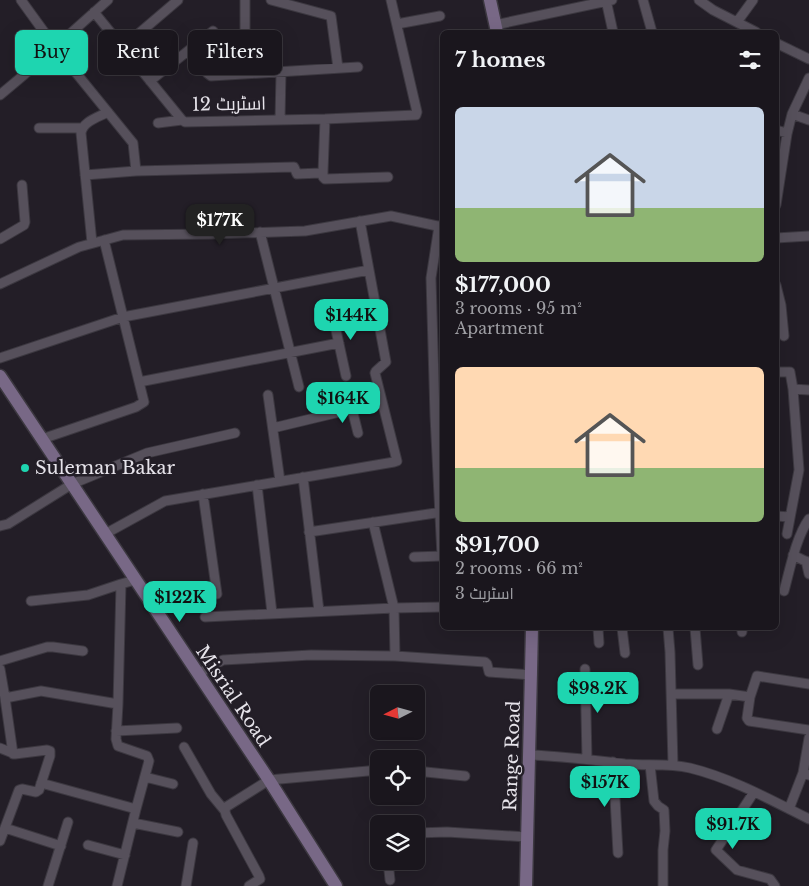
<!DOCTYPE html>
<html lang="en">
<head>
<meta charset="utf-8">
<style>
  :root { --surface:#1a161d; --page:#27232a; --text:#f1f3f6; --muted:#9f9fa4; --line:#38353b; --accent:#1ed5b0 }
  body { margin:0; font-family:"Libre Baskerville",Cairo,serif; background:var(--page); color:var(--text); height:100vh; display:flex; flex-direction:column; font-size:19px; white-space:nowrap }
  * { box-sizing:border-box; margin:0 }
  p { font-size:16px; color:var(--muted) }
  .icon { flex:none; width:28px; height:28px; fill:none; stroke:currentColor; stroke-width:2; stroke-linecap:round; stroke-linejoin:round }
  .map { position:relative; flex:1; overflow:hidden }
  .details { position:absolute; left:440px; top:30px; width:339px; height:600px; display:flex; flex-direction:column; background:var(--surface); border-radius:8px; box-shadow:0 5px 20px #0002,0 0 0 1px var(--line) }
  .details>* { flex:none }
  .hud { position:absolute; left:15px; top:30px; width:350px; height:45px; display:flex; gap:10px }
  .needle { width:32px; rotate:264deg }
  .tools { position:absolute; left:370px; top:685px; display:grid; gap:10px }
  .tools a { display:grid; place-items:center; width:55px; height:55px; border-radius:8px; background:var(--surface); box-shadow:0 5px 20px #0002,0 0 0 1px var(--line); font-size:25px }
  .price { position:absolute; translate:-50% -42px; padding:0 11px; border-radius:10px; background:var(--accent); color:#111; font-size:16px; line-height:32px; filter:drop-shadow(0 1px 2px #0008) }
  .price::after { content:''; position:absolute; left:50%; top:30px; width:15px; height:11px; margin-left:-8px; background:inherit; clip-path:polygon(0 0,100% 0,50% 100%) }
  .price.active { background:#222; color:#fff }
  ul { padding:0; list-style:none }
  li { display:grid; align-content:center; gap:10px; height:265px; padding:0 15px }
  li span { display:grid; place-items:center; height:155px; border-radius:8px; color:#555 }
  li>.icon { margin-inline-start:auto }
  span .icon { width:90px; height:90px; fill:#fffc; stroke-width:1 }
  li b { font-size:21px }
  h2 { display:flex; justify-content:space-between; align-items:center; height:60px; padding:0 15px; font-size:21px }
  .tag { padding:0 18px; border-radius:8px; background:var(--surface); box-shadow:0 5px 20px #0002,0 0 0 1px var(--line); font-size:18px; line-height:45px }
  .tag.active { background:var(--accent); color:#111 }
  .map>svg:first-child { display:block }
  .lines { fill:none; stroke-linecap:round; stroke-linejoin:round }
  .street-casing { stroke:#3c3840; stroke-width:11 }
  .secondary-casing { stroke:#3c3840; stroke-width:15 }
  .street { stroke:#56505b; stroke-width:9 }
  .secondary { stroke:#786886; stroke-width:12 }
  .poi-dot { fill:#1ed5b0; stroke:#231e27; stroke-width:2 }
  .labels { text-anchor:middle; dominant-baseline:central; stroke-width:5; stroke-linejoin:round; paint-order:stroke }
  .street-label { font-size:18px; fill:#e6e3ea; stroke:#231e27 }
  .poi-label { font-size:18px; fill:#e6e3ea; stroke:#231e27; text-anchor:start }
</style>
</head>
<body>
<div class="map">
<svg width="809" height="886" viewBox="0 0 809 886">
  <rect width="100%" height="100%" fill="#231e27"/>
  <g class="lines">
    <defs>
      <path id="street" d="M21 0 55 47 133 143 136 171
        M245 0V74
        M271 0 331 16 338 68
        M606 0 613 32
        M643 0 652 32
        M699 0 713 10 756 32
        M94 12 182 120 185 122 325 119 416 115 417 112 391 0
        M737 22 753 0
        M397 24 440 16
        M495 25 612 0
        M776 43 809 59
        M123 47 178 0
        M188 51 207 73 211 76 358 67
        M150 81 213 31
        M0 95 25 74 108 0
        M792 114 809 120
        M325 119 323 172V177L325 179 388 177
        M280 120 281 72
        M158 123 182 120
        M39 128H82
        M776 130 787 133
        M85 175 136 171 294 167 297 174 320 173 323 172
        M776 205 787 134 792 114 809 78
        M260 232 299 387
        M776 238 809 236
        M0 239 24 225 25 222 22 185
        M92 243 81 133C83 121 99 117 108 112
        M0 284 79 247 123 235 211 234 305 231 391 216 442 227
        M776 285 781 305 784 336
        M332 312 346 376
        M0 358 123 317 369 270
        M776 372H790L793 389 799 470 787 534
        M139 382 339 343
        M793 389 809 390
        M268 395 280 481
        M273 428 352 409 358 433
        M42 439 136 407 144 402 104 240
        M303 477 319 611
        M257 485 272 613
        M203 494 217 594
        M776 516 790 517
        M373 522 394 608 395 656
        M0 526 8 524 72 484 147 453 235 433
        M309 532 442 512
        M105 534 165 501 394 462 397 461 375 373 376 371 386 362 360 221
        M793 555 809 563
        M414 557 442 556 435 416 431 278 439 226
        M806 561 809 574
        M784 591C790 569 796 537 809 519
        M31 601 88 595 121 584
        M205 617 394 608 442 607
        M598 628 599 643
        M622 628 625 653
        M668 628 670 652 673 765
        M695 628 698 665
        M742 632V628
        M0 661 47 647H53L83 651
        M0 669 5 698 13 754
        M585 669 587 759
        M198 674 223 660 311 655 395 656 485 662 487 664 489 672 532 675
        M809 684 757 676 750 697 747 718 749 721 809 730
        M672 694H729L750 697
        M5 698 41 691 118 704 121 584 135 580
        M717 729 729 694
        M116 731 177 728
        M184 747 211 794 225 811 226 815 259 876 260 879 249 886
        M0 748 15 754 47 750 50 751V756L39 790 36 792 22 789 19 790 0 841
        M530 755C562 756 593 760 625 764 647 766 668 763 690 768 731 778 771 800 809 819
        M613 762 618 853
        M650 765 654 801 658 806 664 810 665 831 663 850V886
        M416 771 465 776
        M803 773 809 738
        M145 777 173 784
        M41 783 136 809
        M754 792 716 850 737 870 770 879 775 886
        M789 809 803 773 809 775
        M225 811 226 807 269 780 379 770
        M133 823 178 832
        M5 828 61 846
        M416 833 447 832 527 837
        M88 845 125 855
        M388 861 390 880
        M48 886 68 822
        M117 886 136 809 149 761 147 756 118 746 116 739 118 704
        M186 886 193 843"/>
      <path id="secondary" d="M490 0 497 32
        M0 376 269 780 336 886
        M526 886 532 628"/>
    </defs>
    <use href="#street" class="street-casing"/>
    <use href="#secondary" class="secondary-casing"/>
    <use href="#street" class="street"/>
    <use href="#secondary" class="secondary"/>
  </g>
  <circle class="poi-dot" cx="25" cy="468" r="5"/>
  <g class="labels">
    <g class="street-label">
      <text transform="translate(229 104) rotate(-1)">اسٹریٹ 12</text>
      <text transform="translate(233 696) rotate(56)">Misrial Road</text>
      <text transform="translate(512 756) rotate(-88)">Range Road</text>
    </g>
    <g class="poi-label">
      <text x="35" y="468">Suleman Bakar</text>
    </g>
  </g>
</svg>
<div class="tools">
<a><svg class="needle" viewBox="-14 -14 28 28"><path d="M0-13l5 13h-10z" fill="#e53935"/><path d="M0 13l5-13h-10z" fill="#9f9fa4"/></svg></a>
<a><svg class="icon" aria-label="locate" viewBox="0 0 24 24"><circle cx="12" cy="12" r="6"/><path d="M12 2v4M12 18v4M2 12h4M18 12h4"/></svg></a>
<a><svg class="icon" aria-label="layers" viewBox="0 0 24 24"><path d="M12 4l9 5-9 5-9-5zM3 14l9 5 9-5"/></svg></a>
</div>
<b class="price active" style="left:220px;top:246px">$177K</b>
<b class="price" style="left:351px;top:341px">$144K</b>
<b class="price" style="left:343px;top:424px">$164K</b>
<b class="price" style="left:180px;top:623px">$122K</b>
<b class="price" style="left:598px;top:714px">$98.2K</b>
<b class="price" style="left:605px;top:808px">$157K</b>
<b class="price" style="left:733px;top:850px">$91.7K</b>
<div class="hud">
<a class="tag active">Buy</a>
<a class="tag">Rent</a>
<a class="tag">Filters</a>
</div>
<section class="details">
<h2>7 homes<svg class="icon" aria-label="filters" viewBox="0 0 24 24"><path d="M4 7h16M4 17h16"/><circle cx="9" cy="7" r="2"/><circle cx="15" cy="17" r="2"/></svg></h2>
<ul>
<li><span style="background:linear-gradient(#c9d6e8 65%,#8fb573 0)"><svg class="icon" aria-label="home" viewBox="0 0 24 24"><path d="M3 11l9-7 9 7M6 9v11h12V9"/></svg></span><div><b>$177,000</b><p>3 rooms · 95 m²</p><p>Apartment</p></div></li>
<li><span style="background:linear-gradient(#ffd9b3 65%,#8fb573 0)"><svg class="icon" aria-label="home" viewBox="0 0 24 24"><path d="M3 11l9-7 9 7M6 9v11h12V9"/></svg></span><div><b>$91,700</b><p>2 rooms · 66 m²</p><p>اسٹریٹ 3</p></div></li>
</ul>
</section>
</div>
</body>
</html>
